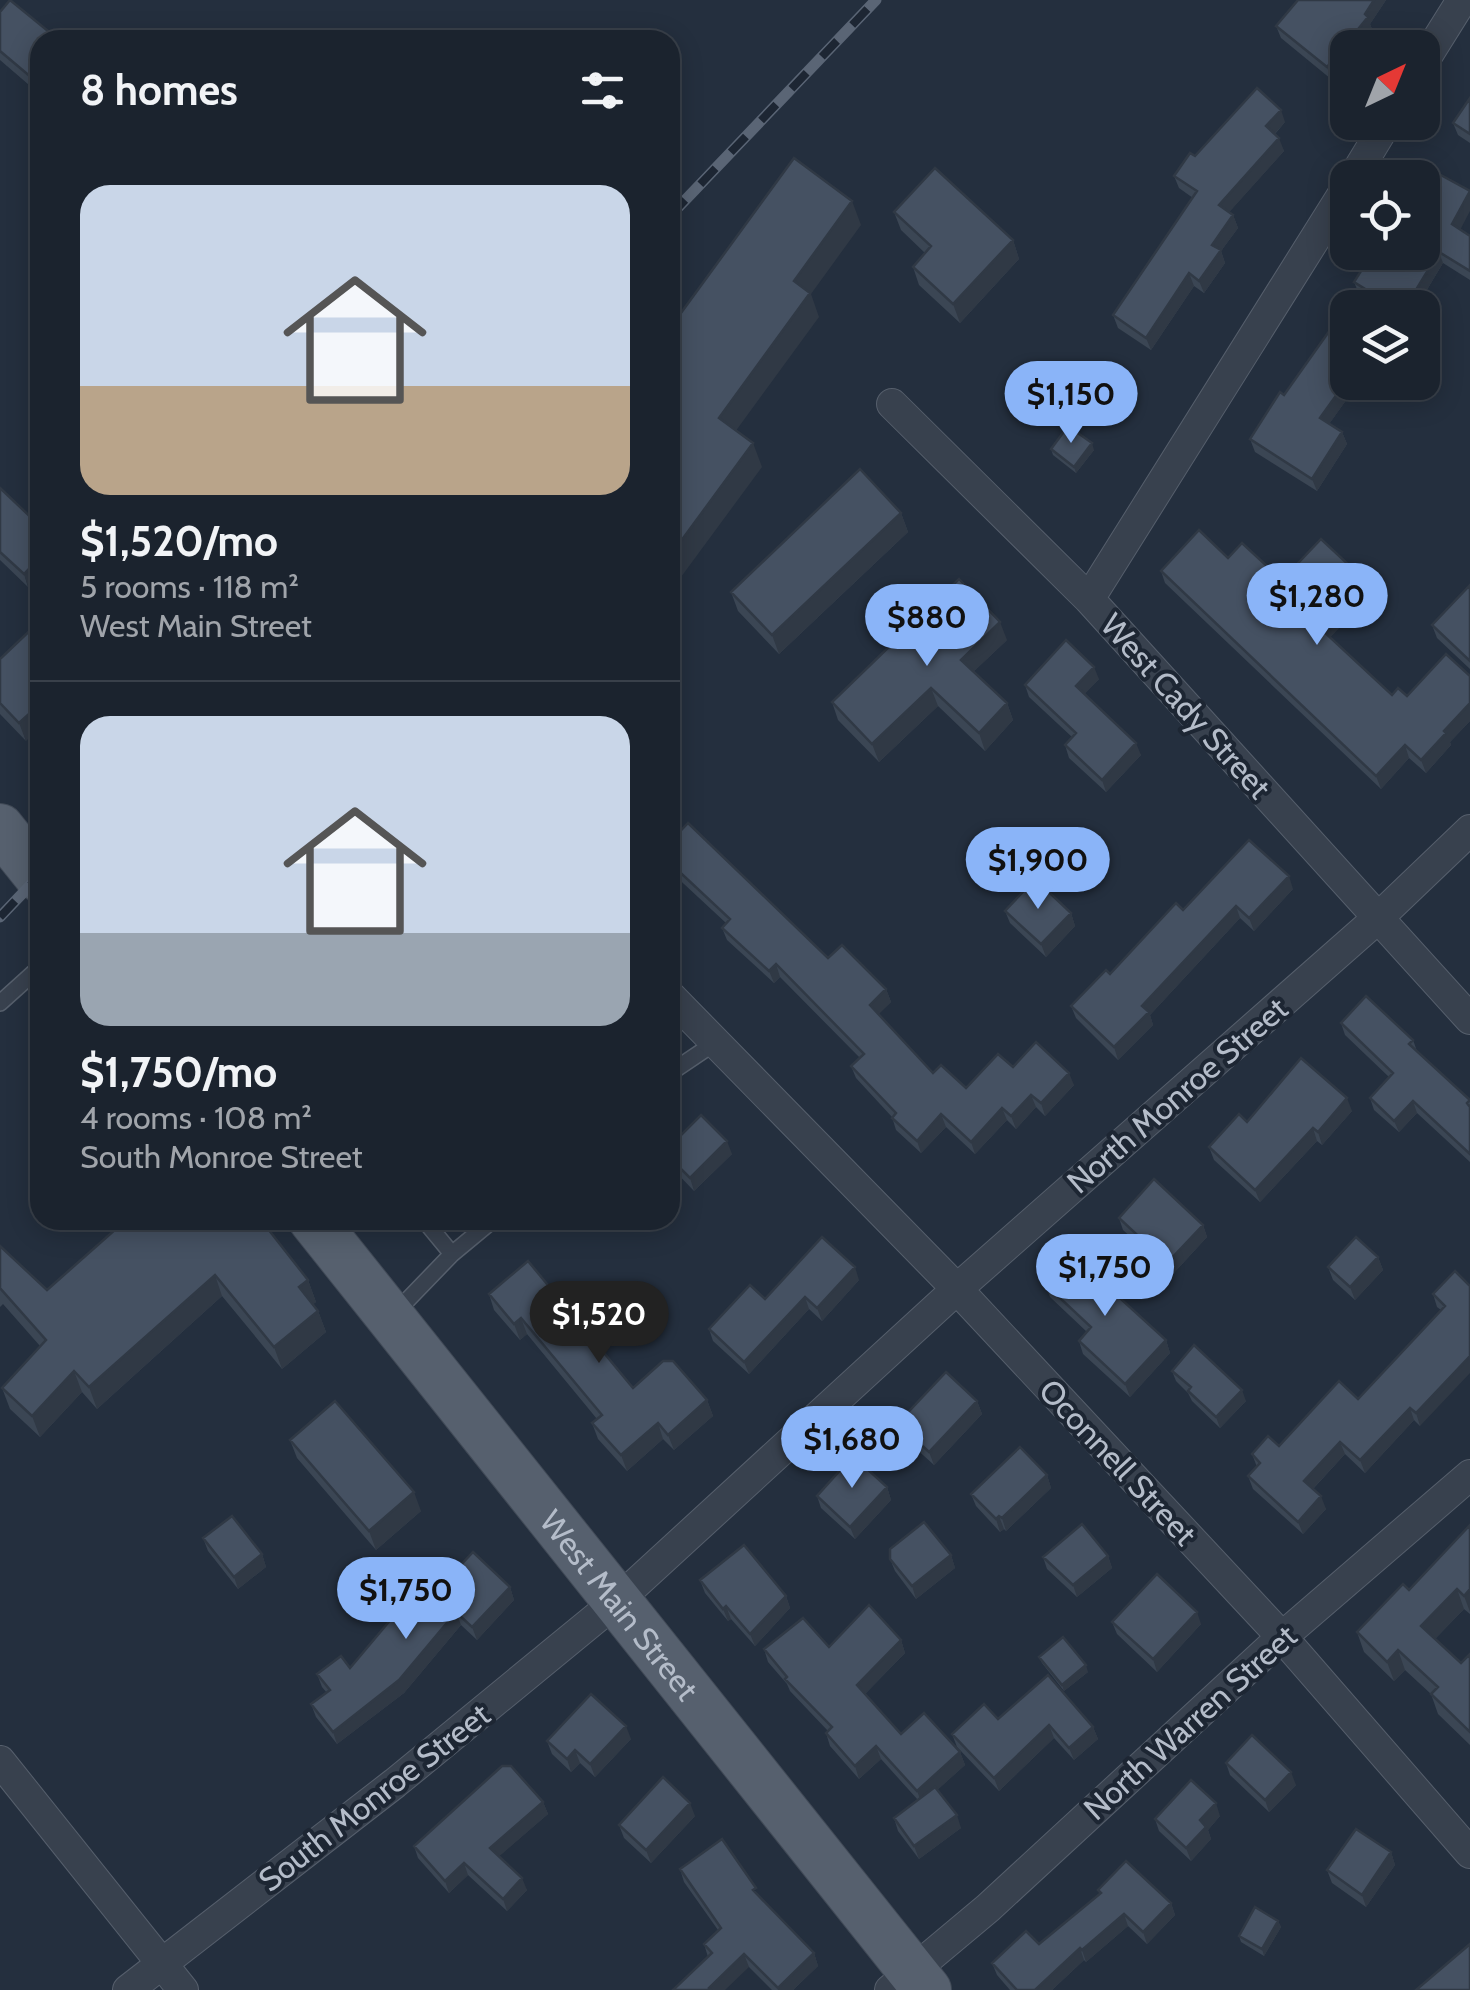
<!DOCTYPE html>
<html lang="en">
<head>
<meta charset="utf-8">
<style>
  :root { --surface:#1b232e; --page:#282f3a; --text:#f1f3f6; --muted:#a0a4aa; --line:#39404a; --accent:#8ab4f8 }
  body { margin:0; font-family:Cabin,sans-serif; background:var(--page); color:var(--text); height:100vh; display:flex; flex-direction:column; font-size:38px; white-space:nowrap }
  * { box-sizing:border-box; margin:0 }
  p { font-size:32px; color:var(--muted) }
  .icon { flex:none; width:55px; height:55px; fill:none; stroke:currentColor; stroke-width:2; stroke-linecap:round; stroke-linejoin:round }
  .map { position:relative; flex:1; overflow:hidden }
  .details { position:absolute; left:30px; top:30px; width:650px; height:1200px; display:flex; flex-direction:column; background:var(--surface); border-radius:30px; box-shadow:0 5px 25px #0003,0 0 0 2px var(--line) }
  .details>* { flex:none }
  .needle { width:65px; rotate:43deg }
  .buttons { position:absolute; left:1330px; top:30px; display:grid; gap:20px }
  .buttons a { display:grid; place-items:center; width:110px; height:110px; border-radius:20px; background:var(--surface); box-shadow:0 5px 25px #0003,0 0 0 2px var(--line); font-size:50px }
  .price { position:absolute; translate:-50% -85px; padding:0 22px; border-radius:35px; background:var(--accent); color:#111; font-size:32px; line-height:65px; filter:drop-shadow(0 2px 5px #0008) }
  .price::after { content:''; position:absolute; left:50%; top:60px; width:30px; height:22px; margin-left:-15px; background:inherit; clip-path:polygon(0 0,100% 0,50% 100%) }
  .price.active { background:#222; color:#fff }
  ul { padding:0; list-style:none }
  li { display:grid; align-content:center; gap:20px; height:530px; padding:0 50px }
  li+li { border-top:2px solid var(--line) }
  li span { display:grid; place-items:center; height:310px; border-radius:30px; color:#555 }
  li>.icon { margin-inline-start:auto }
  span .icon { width:180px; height:180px; fill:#fffc; stroke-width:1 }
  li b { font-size:42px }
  h2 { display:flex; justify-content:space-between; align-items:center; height:120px; padding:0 50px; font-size:42px }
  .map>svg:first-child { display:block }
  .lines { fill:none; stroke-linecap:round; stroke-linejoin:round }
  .lane-casing { stroke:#565f6c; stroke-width:18 }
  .street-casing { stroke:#565f6c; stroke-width:32 }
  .primary-casing { stroke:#414a57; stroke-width:50 }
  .lane { stroke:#38414e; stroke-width:15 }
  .street { stroke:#38414e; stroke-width:30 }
  .primary { stroke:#56606e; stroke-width:48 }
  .rail-casing { stroke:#5a6575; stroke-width:11 }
  .rail { stroke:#1d2633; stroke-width:8; stroke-dasharray:22; stroke-linecap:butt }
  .wall { fill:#3b4654 }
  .shaded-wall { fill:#303945 }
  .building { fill:#455162; stroke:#303945; stroke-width:2.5 }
  .labels { text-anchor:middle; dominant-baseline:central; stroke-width:8; stroke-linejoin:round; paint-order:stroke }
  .street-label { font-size:32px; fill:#b4bcc9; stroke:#1d2633 }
</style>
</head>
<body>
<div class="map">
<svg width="1470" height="1990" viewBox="0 0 1470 1990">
  <rect width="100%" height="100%" fill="#242f3e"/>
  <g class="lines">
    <defs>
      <path id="lane" d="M0 1003 40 967
        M670 1073 713 1044
        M452 1254 493 1220
        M395 1313 452 1254 424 1220"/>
      <path id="street" d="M1422 64 1462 0
        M1353 178 1387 122
        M892 404 1089 599 1470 1019
        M1089 599 1348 186
        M670 996 957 1289 1282 1637 1470 1853
        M0 1761 183 1990
        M128 1990 395 1783 618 1600 957 1289 1378 918 1470 830
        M890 1990 988 1908 1282 1637 1470 1475"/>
      <g id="primary">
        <path d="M0 828 40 878"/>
        <path id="s1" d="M313 1220 927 1990"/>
      </g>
    </defs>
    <use href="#lane" class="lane-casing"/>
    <use href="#street" class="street-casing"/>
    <use href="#primary" class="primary-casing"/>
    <use href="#lane" class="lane"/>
    <use href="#street" class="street"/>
    <use href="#primary" class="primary"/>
    <defs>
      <path id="rail" d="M670 216 876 0
        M0 917 40 875"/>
    </defs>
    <use href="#rail" class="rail-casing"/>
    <use href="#rail" class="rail"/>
  </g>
  <path class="wall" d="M10 0 36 91 0 60V12Z
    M1298 0H1386L1370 24 1372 29 1357 48H1348L1331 79 1281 38 1276 26Z
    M1470 98V143L1458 135 1453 123Z
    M1285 122 1275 134 1284 151 1229 212 1233 215 1238 228 1221 251 1225 263 1204 293 1194 286 1151 350 1118 328 1113 315 1193 198 1179 188 1174 176 1195 156Z
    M894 212 1013 240 1019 259 960 323 919 285 913 267 925 253 901 230Z
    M1460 229 1470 236V280L1443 263 1416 308H1381L1359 294 1354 282Z
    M1348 382H1359L1329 424 1342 432 1347 444 1317 491 1255 452 1250 439 1284 395Z
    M1051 449 1094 450 1076 473 1053 455Z
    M0 488 28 587 0 560Z
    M901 513 908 532 779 654 738 611 731 592Z
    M1161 571 1282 580 1371 594 1330 637 1392 695 1407 696 1470 676V721L1450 742 1451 745 1426 773 1409 758 1381 789 1165 583Z
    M1470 585V669L1437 638 1432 625Z
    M1007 640 973 672 1007 703 1013 720 985 751 938 706 879 762 838 720 832 702Z
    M0 659 26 741 0 714Z
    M1099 679 1084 694 1141 755 1106 792 1069 758 1065 745 1072 737 1029 697 1025 685Z
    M670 842 828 958 886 989 891 1002 878 1014 933 1073 966 1088 1013 1067 1074 1085 1045 1116 1036 1107 1016 1129 1007 1120 975 1154 946 1127 921 1153 896 1130 892 1117 856 1078 851 1066 860 1058 780 977 774 983 727 940 722 928 726 923 670 871Z
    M1293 889 1254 931 1240 918 1150 1015 1153 1025 1118 1060 1076 1018 1071 1006 1183 910Z
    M1005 911 1071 913 1075 926 1046 957 1010 923Z
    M1341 1023 1413 1040 1417 1051 1470 1100V1162L1417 1113 1399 1132 1374 1110 1370 1098 1389 1077 1345 1035Z
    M1352 1111 1322 1145 1317 1141 1260 1202 1214 1160 1209 1147 1247 1122Z
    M670 1146 732 1154 694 1191 670 1166Z
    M1119 1218 1203 1225 1207 1237 1172 1275 1123 1230Z
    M126 1220 308 1280 316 1302 313 1304 318 1311 326 1332 282 1369 222 1296 97 1409 82 1392 40 1437 10 1409 2 1388 40 1346 3 1304 0 1307V1246L47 1290Z
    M1378 1257 1383 1270 1355 1300 1333 1280 1328 1267Z
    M1455 1271 1420 1426 1414 1420 1365 1473 1345 1454 1313 1489 1326 1509 1303 1534 1253 1489 1248 1476 1257 1467 1252 1454 1279 1446 1358 1399 1441 1310 1437 1307 1433 1294Z
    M859 1280 822 1321 809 1309 749 1374 713 1341 709 1329 765 1299Z
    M1045 1284 1166 1340 1170 1353 1130 1397 1083 1354 1079 1341 1087 1332 1050 1297Z
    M489 1294 633 1388 707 1400 713 1416 674 1450 663 1439 627 1471 598 1439 592 1423 597 1419 527 1334 520 1340 494 1310Z
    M1172 1371 1246 1401 1220 1428 1192 1401 1188 1393 1176 1381Z
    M977 1401 982 1414 934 1465 902 1436 898 1423Z
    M290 1440 421 1511 376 1550 297 1458Z
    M1047 1475 1051 1488 1006 1531 1004 1529 1000 1532 976 1506 971 1494Z
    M887 1487 891 1500 855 1539 821 1508 817 1496Z
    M1470 1525V1614L1464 1609 1435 1639 1461 1663 1470 1654V1745L1438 1714 1431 1694 1405 1670 1394 1681 1364 1652 1357 1632 1409 1590Z
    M203 1538 262 1554 266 1567 238 1589 208 1551Z
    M951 1555 955 1568 916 1599 895 1571 890 1559Z
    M1108 1556 1112 1568 1077 1597 1047 1569 1043 1557Z
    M700 1580 786 1596 790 1608 755 1646 731 1619 728 1621 705 1593Z
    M510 1587 514 1600 477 1640 461 1625 404 1693 337 1744 316 1717 311 1704 327 1693 322 1687 317 1674 350 1668 414 1615Z
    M1112 1622 1201 1624 1157 1672 1117 1634Z
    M901 1640 905 1653 865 1694 901 1734 960 1752 965 1765 937 1790 961 1828 919 1859 898 1831 894 1818 918 1800 881 1759 859 1779 830 1746 826 1733 828 1731 790 1691 787 1684 768 1662 764 1649 829 1647Z
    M1039 1657 1088 1672 1064 1691 1042 1663Z
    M998 1719 1093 1727 1098 1739 1074 1760 1054 1738 999 1791 957 1747 952 1734Z
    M631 1739 595 1777 580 1763 571 1772 552 1754 547 1741Z
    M1226 1763 1296 1785 1269 1812 1230 1775Z
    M543 1802 548 1814 499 1856 527 1890 507 1911 468 1875 449 1893 418 1858 414 1846Z
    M695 1816 651 1863 624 1838 619 1825Z
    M1220 1816 1208 1830 1211 1839 1191 1861 1159 1831 1155 1819Z
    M1391 1852 1395 1865 1366 1907 1332 1883 1327 1870Z
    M680 1869 760 1898 814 1953 818 1966 793 1990H772L749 1967 708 1957 704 1944 718 1930 684 1882Z
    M1098 1890 1171 1903 1175 1915 1147 1944 1128 1926 1086 1962 1084 1960 1052 1990H1010L997 1975 992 1963 1039 1944 1100 1894Z
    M1278 1921 1281 1927 1264 1956 1241 1942 1239 1936Z"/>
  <path class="shaded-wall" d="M1374 0H1386L1370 24 1372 29 1357 48H1348V59L1331 79 1327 67Z
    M40 68V86L36 91 32 78Z
    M1281 110 1285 122 1270 139 1266 126Z
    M1279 138 1284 151 1224 218 1219 205Z
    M1470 191V211L1457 236 1452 224Z
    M852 201 861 225 811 294 819 317 727 443 719 418 794 281Z
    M1233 215 1238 228 1221 251 1225 263 1204 293 1199 281 1212 245Z
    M1013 240 1019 259 960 323 953 304Z
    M1439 252 1443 263 1416 308H1405Z
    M1189 273 1194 286 1151 350 1146 338Z
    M1348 379V382H1359L1325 430 1320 418Z
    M1342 432 1347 444 1317 491 1312 479Z
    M753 443 762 467 670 592V556Z
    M1092 443 1094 450 1076 473 1074 467Z
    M901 513 908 532 779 654 772 635Z
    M40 557V574L28 587 24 574Z
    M1366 581 1371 594 1326 642 1321 629Z
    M1000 622 1007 640 967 678 961 660Z
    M1094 667 1099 679 1080 699 1076 686Z
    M931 688 938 706 879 762 872 744Z
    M1007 703 1013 720 985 751 979 733Z
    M1470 703V721L1450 742 1451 745 1426 773 1421 760 1444 731Z
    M40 704V728L26 741 19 723Z
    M1136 743 1141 755 1106 792 1102 780Z
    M1405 745 1409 758 1381 789 1376 776Z
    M1289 876 1293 889 1254 931 1249 918Z
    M1236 906 1240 918 1150 1015 1153 1025 1118 1060 1114 1047 1142 1006Z
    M1071 913 1075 926 1046 957 1041 944Z
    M776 964 780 977 774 983 769 971Z
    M886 989 891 1002 875 1018 870 1005Z
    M1069 1073 1074 1085 1045 1116 1041 1103Z
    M1031 1095 1036 1107 1016 1129 1011 1116Z
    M1347 1098 1352 1111 1322 1145 1318 1132Z
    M1413 1101 1417 1113 1399 1132 1394 1121Z
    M1002 1108 1007 1120 975 1154 971 1142Z
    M941 1114 946 1127 921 1153 917 1141Z
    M1313 1128 1317 1141 1260 1202 1255 1190Z
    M727 1141 732 1154 694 1191 690 1178Z
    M1203 1225 1207 1237 1172 1275 1167 1263Z
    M1378 1257 1383 1270 1355 1300 1350 1287Z
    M855 1267 859 1280 822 1321 817 1308Z
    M215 1275 222 1296 97 1409 89 1387Z
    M308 1280 316 1302 307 1309 299 1287Z
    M805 1297 809 1309 749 1374 744 1362Z
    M318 1311 326 1332 282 1369 274 1347Z
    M521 1318 527 1334 520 1340 514 1324Z
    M1166 1340 1170 1353 1130 1397 1125 1384Z
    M1470 1356V1373L1420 1426 1416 1413Z
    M74 1371 82 1392 40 1437 32 1416Z
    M1242 1390 1246 1401 1220 1428 1216 1417Z
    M707 1400 713 1416 674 1450 668 1435Z
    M977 1401 982 1414 934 1465 929 1452Z
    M1410 1408 1414 1420 1365 1473 1360 1460Z
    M658 1423 663 1439 627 1471 621 1455Z
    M1340 1442 1345 1454 1308 1494 1304 1481Z
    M1047 1475 1051 1488 1006 1531 1002 1518Z
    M887 1487 891 1500 855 1539 850 1527Z
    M414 1492 421 1511 376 1550 369 1531Z
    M1321 1496 1326 1509 1303 1534 1298 1522Z
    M999 1516 1004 1529 1000 1532 996 1519Z
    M262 1554 266 1567 238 1589 234 1577Z
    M951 1555 955 1568 916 1599 912 1586Z
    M1108 1556 1112 1568 1077 1597 1073 1585Z
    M510 1587 514 1600 477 1640 472 1627Z
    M1457 1589 1464 1609 1428 1646 1421 1626Z
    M1470 1589V1612L1464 1596Z
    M786 1596 790 1608 755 1646 750 1634Z
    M726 1606 731 1619 728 1621 723 1609Z
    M456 1612 461 1625 404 1693 337 1744 333 1732Z
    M1197 1612 1201 1624 1157 1672 1153 1659Z
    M901 1640 905 1653 862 1697 857 1685Z
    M1398 1650 1405 1670 1394 1681 1387 1662Z
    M1086 1665 1088 1672 1064 1691 1062 1685Z
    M1049 1725 1054 1738 999 1791 994 1778Z
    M626 1726 631 1739 595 1777 590 1764Z
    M1093 1727 1098 1739 1074 1760 1069 1748Z
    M876 1746 881 1759 859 1779 855 1766Z
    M575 1750 580 1763 571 1772 567 1759Z
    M960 1752 965 1765 922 1804 917 1791Z
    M1291 1772 1296 1785 1269 1812 1265 1800Z
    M543 1802 548 1814 495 1860 490 1848Z
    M690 1803 695 1816 651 1863 646 1850Z
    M1216 1803 1220 1816 1208 1830 1211 1839 1191 1861 1186 1848 1200 1820Z
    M957 1815 961 1828 919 1859 914 1846Z
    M1391 1852 1395 1865 1366 1907 1362 1895Z
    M464 1863 468 1875 449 1893 445 1881Z
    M522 1878 527 1890 507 1911 503 1899Z
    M1171 1903 1175 1915 1147 1944 1143 1932Z
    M1124 1914 1128 1926 1086 1962 1082 1950Z
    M1278 1921 1281 1927 1264 1956 1262 1949Z
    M1080 1948 1084 1960 1052 1990H1035Z
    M814 1953 818 1966 793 1990H778V1988Z
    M744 1954 749 1967 725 1990H710L709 1988Z"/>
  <path class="building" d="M10 0 59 40H40V68L32 78 0 51V12Z
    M1298 0H1374L1365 14 1368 17 1327 67 1276 26Z
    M1257 88 1281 110 1266 126 1279 138 1219 205 1233 215 1212 245 1221 250 1199 281 1189 273 1146 338 1113 315 1197 191 1174 176 1190 153 1195 156Z
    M1470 98V134L1453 123Z
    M794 158 852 201 794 281 810 293 719 418 753 443 670 556V328Z
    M1417 162 1470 191 1452 224 1470 236V271L1439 252 1405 308H1396L1354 282 1373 252H1422V178H1409Z
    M935 168 1013 240 953 304 913 267 931 246 894 212Z
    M1330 330 1348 343V379L1320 418 1342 432 1312 479 1250 439 1280 392 1284 395Z
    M1068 426 1092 443 1074 467 1051 449Z
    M860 469 901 513 772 635 731 592Z
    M0 488 40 526V557L24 574 0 552Z
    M1199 530 1228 558 1242 543 1282 580 1321 539 1366 581 1321 629 1392 695 1398 688 1407 696 1446 654 1470 676V703L1444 731 1446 733 1421 760 1405 745 1376 776 1161 571Z
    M959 579 1000 622 961 660 1007 703 979 733 931 688 872 744 832 702Z
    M1470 585V661L1432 625Z
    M40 621V704L19 723 0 703V659Z
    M1066 640 1094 667 1076 686 1136 743 1102 780 1065 745 1076 733 1025 685Z
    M688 823 828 958 842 945 886 989 870 1005 933 1073 941 1065 966 1088 998 1054 1013 1067 1036 1042 1069 1073 1041 1103 1031 1095 1011 1116 1002 1108 971 1142 941 1114 917 1141 892 1118 896 1113 851 1066 864 1054 776 964 769 971 722 928 730 919 670 863V842Z
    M1249 840 1289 876 1249 918 1236 906 1142 1006 1149 1012 1114 1047 1071 1006 1106 970 1110 974 1176 903 1183 910Z
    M1035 879 1071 913 1041 944 1005 911Z
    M1366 996 1413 1040 1409 1044 1470 1100 1467 1103 1470 1107V1154L1413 1101 1394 1121 1370 1098 1393 1073 1341 1023Z
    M1301 1058 1347 1098 1318 1132 1313 1128 1255 1190 1209 1147 1239 1114 1247 1122Z
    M701 1115 727 1141 690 1178 670 1158V1146Z
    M1154 1179 1203 1225 1167 1263 1119 1218Z
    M126 1220H261L308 1280 299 1287 318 1311 274 1347 215 1275 89 1387 74 1371 32 1416 2 1388 46 1340 0 1288V1246L47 1290Z
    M822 1237 855 1267 817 1308 805 1297 744 1362 709 1329 750 1285 765 1299Z
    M1356 1237 1378 1257 1350 1287 1328 1267Z
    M1077 1250 1104 1276 1100 1280 1166 1340 1125 1384 1079 1341 1091 1327 1045 1284Z
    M528 1261 633 1388 663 1361H673L707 1400 668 1435 658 1423 621 1455 592 1423 602 1415 521 1318 514 1324 489 1294Z
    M1455 1271 1470 1286V1356L1416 1413 1410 1408 1360 1460 1340 1442 1304 1481 1321 1496 1298 1522 1248 1476 1260 1463 1252 1454 1268 1436 1279 1446 1339 1381 1358 1399 1445 1306 1433 1294Z
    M1194 1345 1242 1390 1216 1417 1188 1391 1191 1387 1172 1371Z
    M946 1372 977 1401 929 1452 898 1423Z
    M335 1401 414 1492 369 1531 290 1440Z
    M1020 1447 1047 1475 1002 1518 999 1516 996 1519 971 1494Z
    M853 1456 887 1487 850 1527 817 1496Z
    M232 1516 262 1554 234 1577 203 1538Z
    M924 1522 951 1555 912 1586 890 1559V1549Z
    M1082 1524 1108 1556 1073 1585 1043 1557Z
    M1470 1525V1589L1464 1596 1457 1589 1421 1626 1461 1663 1470 1654V1732L1431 1694 1438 1687 1398 1650 1387 1662 1357 1632 1403 1584 1409 1590Z
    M744 1545 786 1596 750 1634 726 1606 723 1609 700 1580Z
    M473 1552 510 1587 472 1627 456 1612 399 1680 333 1732 311 1704 330 1690 317 1674 341 1656 350 1668 403 1605 414 1615Z
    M1157 1574 1197 1612 1153 1659 1112 1622Z
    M869 1605 901 1640 857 1685 901 1734 924 1713 960 1752 917 1791 876 1746 855 1766 826 1733 832 1727 785 1679 787 1677 764 1649 803 1618 829 1647Z
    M1063 1637 1086 1665 1062 1685 1039 1657Z
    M1048 1675 1093 1727 1069 1748 1049 1725 994 1778 952 1734 984 1704 998 1719Z
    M591 1694 626 1726 590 1764 575 1750 567 1759 547 1741Z
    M1252 1735 1291 1772 1265 1800 1226 1763Z
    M502 1766H511L543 1802 490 1848 522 1878 503 1899 464 1863 445 1881 414 1846Z
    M663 1777 690 1803 646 1850 619 1825Z
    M1191 1780 1216 1803 1200 1820 1206 1827 1186 1848 1155 1819Z
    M935 1787 957 1815 914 1846 894 1818Z
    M1356 1829 1391 1852 1362 1895 1327 1870Z
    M722 1839 756 1888 753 1890 814 1953 778 1988 744 1954 709 1988 711 1990H673L712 1953 704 1944 721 1928 680 1869Z
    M1126 1861 1171 1903 1143 1932 1124 1914 1082 1950 1080 1948 1035 1990H1017L992 1963 1026 1931 1039 1944 1101 1893 1098 1890Z
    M1255 1907 1278 1921 1262 1949 1239 1936Z
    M1470 1944V1990H1416Z"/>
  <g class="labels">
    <g class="street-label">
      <text transform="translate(1186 706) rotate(48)">West Cady Street</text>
      <text transform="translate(1177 1095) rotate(-41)">North Monroe Street</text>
      <text transform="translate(1118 1462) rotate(47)">Oconnell Street</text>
      <text stroke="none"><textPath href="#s1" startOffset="492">West Main Street</textPath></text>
      <text transform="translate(1190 1722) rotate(-42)">North Warren Street</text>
      <text transform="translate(374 1797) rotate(-38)">South Monroe Street</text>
    </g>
  </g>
</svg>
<div class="buttons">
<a><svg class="needle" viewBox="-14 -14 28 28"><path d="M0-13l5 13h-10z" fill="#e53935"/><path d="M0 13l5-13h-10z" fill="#a0a4aa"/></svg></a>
<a><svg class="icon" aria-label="locate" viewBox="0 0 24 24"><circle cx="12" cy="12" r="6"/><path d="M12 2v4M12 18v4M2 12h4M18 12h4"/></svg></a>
<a><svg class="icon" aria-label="layers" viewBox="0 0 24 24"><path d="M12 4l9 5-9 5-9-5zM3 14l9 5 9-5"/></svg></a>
</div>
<b class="price" style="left:1071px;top:446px">$1,150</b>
<b class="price" style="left:1317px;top:648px">$1,280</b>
<b class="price" style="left:927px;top:669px">$880</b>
<b class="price" style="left:1038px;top:912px">$1,900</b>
<b class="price" style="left:1105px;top:1319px">$1,750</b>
<b class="price active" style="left:599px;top:1366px">$1,520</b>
<b class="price" style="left:852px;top:1491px">$1,680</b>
<b class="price" style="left:406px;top:1642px">$1,750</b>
<section class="details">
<h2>8 homes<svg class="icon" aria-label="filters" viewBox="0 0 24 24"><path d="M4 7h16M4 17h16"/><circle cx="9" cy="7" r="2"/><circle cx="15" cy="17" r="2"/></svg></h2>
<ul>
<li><span style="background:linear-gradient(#c9d6e8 65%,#b9a48a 0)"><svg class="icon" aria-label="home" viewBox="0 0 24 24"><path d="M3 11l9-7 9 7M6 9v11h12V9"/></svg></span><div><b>$1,520/mo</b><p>5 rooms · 118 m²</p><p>West Main Street</p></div></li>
<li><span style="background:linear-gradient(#c9d6e8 70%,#9aa5b1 0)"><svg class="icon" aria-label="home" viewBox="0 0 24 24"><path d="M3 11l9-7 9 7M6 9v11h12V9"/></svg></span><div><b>$1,750/mo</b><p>4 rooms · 108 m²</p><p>South Monroe Street</p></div></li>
</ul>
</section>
</div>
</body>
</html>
